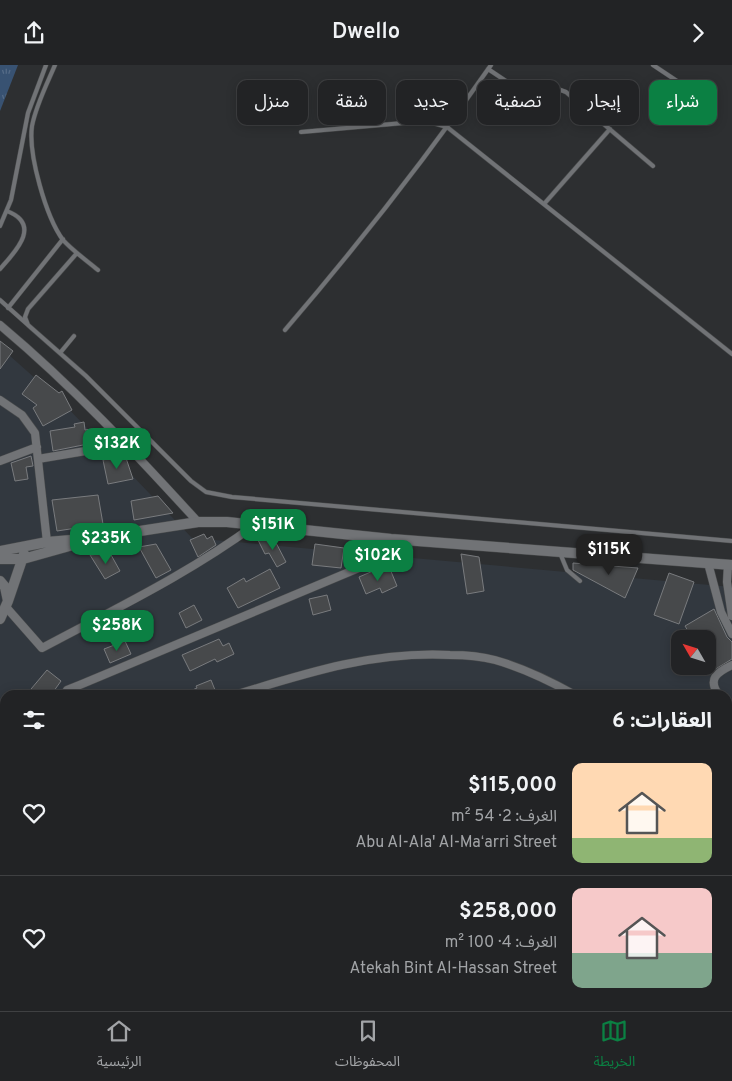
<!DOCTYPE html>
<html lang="ar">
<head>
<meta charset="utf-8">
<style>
  :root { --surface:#222325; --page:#2a2b2d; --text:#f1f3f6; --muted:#a2a4a7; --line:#3f4042; --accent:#0b8043 }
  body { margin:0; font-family:Overpass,"Noto Sans Arabic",sans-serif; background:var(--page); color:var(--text); direction:rtl; height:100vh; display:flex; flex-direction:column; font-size:19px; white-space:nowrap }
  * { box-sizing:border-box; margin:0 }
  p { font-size:16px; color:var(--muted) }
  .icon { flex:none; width:28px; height:28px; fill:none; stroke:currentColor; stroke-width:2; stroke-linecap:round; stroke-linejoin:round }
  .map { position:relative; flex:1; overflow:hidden; direction:ltr }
  .side { position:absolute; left:0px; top:625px; width:732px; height:321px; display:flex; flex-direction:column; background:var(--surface); border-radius:15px 15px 0 0; box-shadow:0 2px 12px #0003,0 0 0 1px var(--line); direction:rtl }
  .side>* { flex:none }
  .hud { position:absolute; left:15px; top:15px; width:702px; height:45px; direction:rtl; display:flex; gap:10px }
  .needle { width:32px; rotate:309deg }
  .fabs { position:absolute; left:671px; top:565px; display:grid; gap:10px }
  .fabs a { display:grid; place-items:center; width:45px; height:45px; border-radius:10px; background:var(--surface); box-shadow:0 2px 12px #0003,0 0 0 1px var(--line); font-size:25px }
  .price { position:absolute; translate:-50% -42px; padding:0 11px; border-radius:10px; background:var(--accent); color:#fff; font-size:16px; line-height:32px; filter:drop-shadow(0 1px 2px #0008) }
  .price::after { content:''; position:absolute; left:50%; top:30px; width:15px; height:11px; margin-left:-8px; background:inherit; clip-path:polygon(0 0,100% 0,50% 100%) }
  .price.active { background:#222; color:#fff }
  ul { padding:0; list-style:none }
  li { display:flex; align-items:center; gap:15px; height:125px; padding:0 20px }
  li+li { border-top:1px solid var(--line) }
  li span { display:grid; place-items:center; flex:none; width:140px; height:100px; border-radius:10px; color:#555 }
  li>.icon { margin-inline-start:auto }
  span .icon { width:60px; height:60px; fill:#fffc; stroke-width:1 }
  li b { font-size:21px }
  h2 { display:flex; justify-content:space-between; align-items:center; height:60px; padding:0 20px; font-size:21px }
  .pill { padding:0 18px; border-radius:10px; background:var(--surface); box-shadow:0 2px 12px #0003,0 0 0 1px var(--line); font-size:18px; line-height:45px }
  .pill.active { background:var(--accent); color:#fff }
  header { display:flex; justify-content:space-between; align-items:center; height:65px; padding:0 20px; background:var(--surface); font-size:22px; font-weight:600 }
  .tabs { display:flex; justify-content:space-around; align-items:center; height:70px; border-top:1px solid var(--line); background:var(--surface); font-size:14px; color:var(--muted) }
  .tabs a { display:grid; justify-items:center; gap:2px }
  .tabs .active { color:var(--accent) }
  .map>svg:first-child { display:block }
  .built { fill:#32383f; fill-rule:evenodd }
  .park { fill:url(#park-tufts) }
  .building { fill:#47494b; stroke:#797b7e }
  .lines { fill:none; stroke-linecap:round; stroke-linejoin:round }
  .service-casing { stroke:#4a4c4d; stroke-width:5 }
  .minor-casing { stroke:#4a4c4d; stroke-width:9 }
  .tertiary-casing { stroke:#4a4c4d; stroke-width:11 }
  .trunk-casing { stroke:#4a4c4d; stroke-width:14 }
  .service { stroke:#717376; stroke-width:4 }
  .minor { stroke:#717376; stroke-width:8 }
  .tertiary { stroke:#717376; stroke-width:10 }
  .trunk { stroke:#788f30; stroke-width:12 }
</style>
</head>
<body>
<header><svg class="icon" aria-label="forward" viewBox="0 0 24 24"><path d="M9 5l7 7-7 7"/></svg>Dwello<svg class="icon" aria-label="share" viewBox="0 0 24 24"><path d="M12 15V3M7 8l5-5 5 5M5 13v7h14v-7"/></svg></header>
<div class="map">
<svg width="732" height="946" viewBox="0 0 732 946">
  <defs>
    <pattern id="park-tufts" width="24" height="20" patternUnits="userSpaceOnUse" patternTransform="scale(1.25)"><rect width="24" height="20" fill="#385272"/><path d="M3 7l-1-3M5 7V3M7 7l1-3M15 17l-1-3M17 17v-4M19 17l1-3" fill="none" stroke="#556b87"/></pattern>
  </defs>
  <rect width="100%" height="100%" fill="#2d2f31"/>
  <path class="built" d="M0 282 64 339 192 473 732 522V852L728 849V630H5V941H23L24 946H0ZM680 574H708V601H680Z"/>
  <path class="park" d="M0 0H18L0 46Z"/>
  <path class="building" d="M0 276 13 286 0 304Z
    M36 310 59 328 62 326 72 345 43 361 33 343 37 340 22 329Z
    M84 357 85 365 92 364 93 378 53 386 50 366 75 362 74 359Z
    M125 390 133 414 108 419 103 395Z
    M31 391 33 401 26 402 28 414 15 416 11 398Z
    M98 430 103 459 57 466 52 435Z
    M158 431 173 448 134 455 131 436Z
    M204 469 207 474 212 471 216 480 198 492 190 475Z
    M274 474 286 497 277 502 269 488 265 489 258 475Z
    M156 479 171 505 156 513 139 482Z
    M315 479 344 483 341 503 312 500Z
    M110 488 120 506 105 514 90 490Z
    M461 489 479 492 484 526 467 529Z
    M573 498 638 503 625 533 573 505Z
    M270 504 280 523 238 543 227 523 244 513 246 517Z
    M390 504 397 521 382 528 380 523 366 529 359 512 373 506 375 510Z
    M669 508 694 517 679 559 654 550Z
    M327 530 331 545 313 550 309 534Z
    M194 540 202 555 186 563 179 548Z
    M714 544 727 572 732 577V594L714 605 708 593V566L693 574 685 561Z
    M219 574 223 581 229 578 234 589 217 597 215 594 190 606 182 590Z
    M125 576 131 589 110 598 104 584Z
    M47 605 61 616 51 630H26Z
    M211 615 217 630H181L197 623 196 621Z"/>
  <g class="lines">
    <defs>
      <path id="service" d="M55 0C47 19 36 40 32 61 28 89 46 152 63 175 73 186 86 195 98 205
        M653 0 680 18
        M488 4 509 18 521 21 547 20 566 27 653 101
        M301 67 426 56 447 62 732 289
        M544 139 610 64
        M0 161 11 135 28 48 46 0
        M77 188 28 244 25 252 28 260 86 311 191 416 206 427 232 432 732 476
        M0 204C14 188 43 160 7 146
        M0 235 28 260
        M8 243 63 174
        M285 265C358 180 427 92 491 0
        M60 288 74 271
        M560 488 567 505 580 516
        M84 941 90 946"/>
      <path id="minor" d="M0 260C74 322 133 386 198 457
        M0 335 22 350 35 368 47 477
        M38 394 127 379
        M0 396 37 382
        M708 498 721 547 732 569
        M728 499 727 517 732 551
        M6 542 42 583C115 544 190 508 256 459
        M64 630 67 625 82 619 373 497C384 491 388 487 391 474
        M235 630C306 608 374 586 450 590 464 590 480 591 495 595 523 603 550 616 575 630
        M719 630C707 614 717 607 732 600
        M728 641 732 647
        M0 694 5 696
        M0 732 5 721
        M728 792 732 791
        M728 926 732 927
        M432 941 437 946
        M591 941 595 946
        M99 946 100 941
        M490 946 495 941"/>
      <path id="tertiary" d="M0 486 47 477 95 473 198 457H227L391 474 732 500
        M0 494H23L80 478
        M0 516 5 522 8 536
        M0 554 8 536 24 489"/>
      <path id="trunk" d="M728 843 732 846
        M728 858 732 861
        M55 941 56 946
        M71 941 74 946"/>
    </defs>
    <use href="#service" class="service-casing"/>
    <use href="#minor" class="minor-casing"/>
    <use href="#tertiary" class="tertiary-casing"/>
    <use href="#trunk" class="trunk-casing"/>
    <use href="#service" class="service"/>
    <use href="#minor" class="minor"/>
    <use href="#tertiary" class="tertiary"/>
    <use href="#trunk" class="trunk"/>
  </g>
</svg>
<div class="fabs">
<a><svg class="needle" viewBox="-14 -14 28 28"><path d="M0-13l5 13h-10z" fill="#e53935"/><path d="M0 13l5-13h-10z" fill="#a2a4a7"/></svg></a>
</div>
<b class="price" style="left:117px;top:405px">$132K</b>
<b class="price" style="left:273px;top:486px">$151K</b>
<b class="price" style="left:106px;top:500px">$235K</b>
<b class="price active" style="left:609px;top:511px">$115K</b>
<b class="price" style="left:378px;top:517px">$102K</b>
<b class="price" style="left:117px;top:587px">$258K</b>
<div class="hud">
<a class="pill active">شراء</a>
<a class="pill">إيجار</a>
<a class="pill">تصفية</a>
<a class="pill">جديد</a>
<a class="pill">شقة</a>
<a class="pill">منزل</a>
</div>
<section class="side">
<h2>العقارات: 6<svg class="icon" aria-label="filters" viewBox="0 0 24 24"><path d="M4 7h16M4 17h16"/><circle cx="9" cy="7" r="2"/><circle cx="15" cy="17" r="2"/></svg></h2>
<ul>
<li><span style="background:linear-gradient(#ffd9b3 75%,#8fb573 0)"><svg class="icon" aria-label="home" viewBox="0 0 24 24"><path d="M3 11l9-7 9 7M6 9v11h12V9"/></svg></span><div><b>$115,000</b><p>الغرف: 2 · 54 m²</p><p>Abu Al-Ala' Al-Maʻarri Street</p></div><svg class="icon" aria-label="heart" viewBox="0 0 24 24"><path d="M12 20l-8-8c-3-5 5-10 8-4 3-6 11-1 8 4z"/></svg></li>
<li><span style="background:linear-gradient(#f6c9c9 65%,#7fa58c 0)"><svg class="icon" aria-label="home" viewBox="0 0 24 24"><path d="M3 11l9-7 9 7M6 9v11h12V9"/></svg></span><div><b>$258,000</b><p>الغرف: 4 · 100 m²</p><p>Atekah Bint Al-Hassan Street</p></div><svg class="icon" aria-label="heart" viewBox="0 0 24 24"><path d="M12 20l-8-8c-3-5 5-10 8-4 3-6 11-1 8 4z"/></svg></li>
</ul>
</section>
</div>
<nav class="tabs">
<a class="active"><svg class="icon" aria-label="map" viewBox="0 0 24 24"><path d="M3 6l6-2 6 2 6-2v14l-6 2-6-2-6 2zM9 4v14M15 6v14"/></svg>الخريطة</a>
<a><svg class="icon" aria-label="saved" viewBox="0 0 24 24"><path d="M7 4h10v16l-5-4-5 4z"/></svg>المحفوظات</a>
<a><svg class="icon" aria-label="home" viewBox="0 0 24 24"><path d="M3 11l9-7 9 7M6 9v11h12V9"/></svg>الرئيسية</a>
</nav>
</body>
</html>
